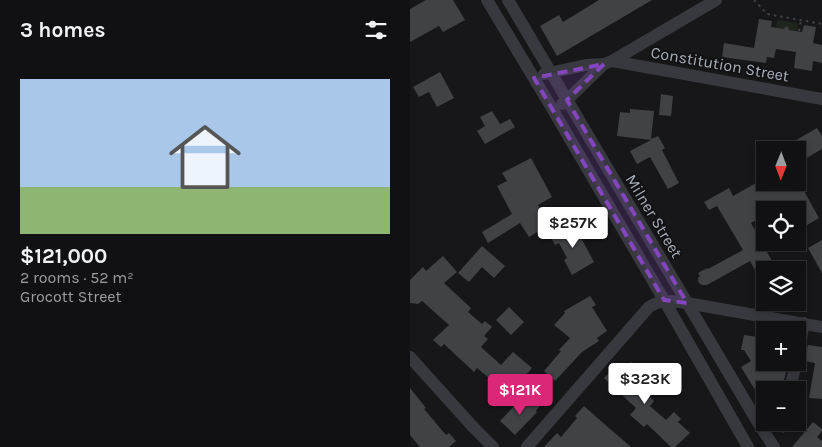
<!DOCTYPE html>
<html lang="en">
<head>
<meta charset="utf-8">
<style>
  :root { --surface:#111113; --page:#1a1a1c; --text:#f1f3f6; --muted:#9c9da0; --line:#303133; --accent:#db2777 }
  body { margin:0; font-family:Karla,sans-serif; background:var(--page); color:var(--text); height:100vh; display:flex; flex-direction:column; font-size:19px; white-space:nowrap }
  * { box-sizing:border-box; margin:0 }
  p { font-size:16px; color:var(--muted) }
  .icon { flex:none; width:28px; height:28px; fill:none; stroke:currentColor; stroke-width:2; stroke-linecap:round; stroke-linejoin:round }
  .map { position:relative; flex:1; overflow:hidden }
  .drawer { display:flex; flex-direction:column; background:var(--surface); width:410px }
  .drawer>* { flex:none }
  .needle { width:32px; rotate:181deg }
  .controls { position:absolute; left:346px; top:141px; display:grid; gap:10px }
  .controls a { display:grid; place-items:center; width:50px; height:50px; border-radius:0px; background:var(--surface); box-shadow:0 2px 8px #0003,0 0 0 1px var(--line); font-size:25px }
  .price { position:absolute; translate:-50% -42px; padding:0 11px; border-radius:5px; background:#fff; color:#222; font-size:16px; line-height:32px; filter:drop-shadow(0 1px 2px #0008) }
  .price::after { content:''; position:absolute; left:50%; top:30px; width:15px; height:11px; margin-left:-8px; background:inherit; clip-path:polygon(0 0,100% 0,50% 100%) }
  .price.current { background:var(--accent); color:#fff }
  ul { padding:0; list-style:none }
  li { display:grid; align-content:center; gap:10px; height:265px; padding:0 20px }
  li span { display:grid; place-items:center; height:155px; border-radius:0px; color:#555 }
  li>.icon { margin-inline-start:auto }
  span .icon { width:90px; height:90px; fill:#fffc; stroke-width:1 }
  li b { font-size:21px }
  h2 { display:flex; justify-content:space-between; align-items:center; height:60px; padding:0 20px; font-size:21px }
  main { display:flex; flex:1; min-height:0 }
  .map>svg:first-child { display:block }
  .green { fill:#1d251d }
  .building { fill:#414246 }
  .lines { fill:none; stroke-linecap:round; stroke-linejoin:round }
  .path { stroke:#3e4146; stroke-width:2; stroke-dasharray:2.5 4; stroke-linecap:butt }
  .minor { stroke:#38393e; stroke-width:12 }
  .marked { fill:#8446be; fill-opacity:0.2; stroke:#8446be; stroke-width:4; stroke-dasharray:10 6; stroke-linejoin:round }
  .labels { text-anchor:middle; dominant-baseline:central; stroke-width:4; stroke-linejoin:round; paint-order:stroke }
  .street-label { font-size:16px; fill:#a9afba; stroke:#121214 }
</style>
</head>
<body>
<main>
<section class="drawer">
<h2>3 homes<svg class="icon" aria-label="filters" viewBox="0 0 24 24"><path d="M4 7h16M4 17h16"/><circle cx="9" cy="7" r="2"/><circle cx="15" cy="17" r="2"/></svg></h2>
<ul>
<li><span style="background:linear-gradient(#a9c7e8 70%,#8fb573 0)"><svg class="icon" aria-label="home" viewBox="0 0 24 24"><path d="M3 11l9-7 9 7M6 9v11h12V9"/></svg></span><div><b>$121,000</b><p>2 rooms · 52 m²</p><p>Grocott Street</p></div></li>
</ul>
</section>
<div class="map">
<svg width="412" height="447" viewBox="0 0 412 447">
  <rect width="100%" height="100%" fill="#171719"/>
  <path class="green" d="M368 20 386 23 388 24 387 31 366 28 367 21Z"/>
  <path class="building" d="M16 0H43L55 20 33 32 29 26 0 42V9Z
    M189 0H242L147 56 130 26 149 15 153 22Z
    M349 19 362 21 361 27 374 29 377 26 379 30 392 32 394 25 406 27 403 43 412 45V63L403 61 402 71 384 68 386 52 366 49 364 58 357 57 356 63 312 57 314 43 344 48Z
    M30 72 44 98 27 107 19 92 9 97 3 87Z
    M251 94 263 96 261 116 249 115Z
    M220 109 244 111 241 139 248 136 255 148 252 150 269 183 258 189 240 157 227 164 220 151 241 140 207 136 210 112 220 113Z
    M82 111 90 124 100 119 105 127 75 144 67 131 75 126 70 117Z
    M407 128 412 136V149L388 163V150H369Z
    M121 158 142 197 128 205 140 224 119 237 110 223 78 243 72 232 102 214 87 186 97 181 92 173Z
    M355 178V182H389L409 218 392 228 388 220V210H382L378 203 365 210H355V215L341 223 367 270H355V288L340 261 297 285H293L290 284 288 281V278L290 276 288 273 297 268 298 269 333 250 307 206 299 210 294 202 319 188 323 196Z
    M163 223 184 262 162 275 154 260 157 258 149 243 145 245 140 236Z
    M412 240V273L398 248Z
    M72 246 95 266 84 278 72 267 59 282 48 273Z
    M33 256 47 272 34 283 61 308 58 312 72 324 75 321 82 327 74 336 78 339 71 347 91 365 103 352 122 368 96 397 90 392 92 389 67 368 64 372 34 344 31 347 23 340 39 325 12 301 8 304 0 303V280L13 267 16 271Z
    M180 296 186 305 182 307 197 331 187 338 189 341 172 352 145 381 134 371 151 351 149 350 160 338 144 325 155 313 154 311Z
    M99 307 114 322 101 335 86 320Z
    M334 335 355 338V362H378L372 390H355V406L331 367 341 361 334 350H331Z
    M398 345 412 347V399L399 398 405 363 394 361Z
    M221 362 235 375 226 384 244 401 240 406 256 420 264 412 271 419 268 422 280 433 265 447H261L237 424 234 427 220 415 226 408 194 378 208 363 214 369Z
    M0 388 16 408 14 409 36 435 39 433 46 441 39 447H10L0 435Z
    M124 398 131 404 126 411 127 412 105 435 90 421 107 403 113 409Z
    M174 406 192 422 221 447H134L147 433 151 437 167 418 165 416Z
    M366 422H389L373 433Z
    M403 422 412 429V431L407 437 412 441V447H382Z"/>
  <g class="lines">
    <path class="path" d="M344 0 357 14 412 24
      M389 31 391 20"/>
    <path class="minor" d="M77 0 143 110 254 300 338 447
      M98 0 347 421 364 447
      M202 61 412 99
      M134 74 176 65 194 64 202 61 306 0
      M152 104 157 100 194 64
      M388 353 394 323
      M0 357 63 427 83 447
      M380 390 386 362
      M117 447 239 307C253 298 262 301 277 303L412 327"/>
  </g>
  <path class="marked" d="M194 64 157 100 277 303 254 300 124 78Z"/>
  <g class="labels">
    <g class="street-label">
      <text transform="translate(310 64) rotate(10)">Constitution Street</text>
      <text transform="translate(244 216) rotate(59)">Milner Street</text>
    </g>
  </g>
</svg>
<div class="controls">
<a><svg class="needle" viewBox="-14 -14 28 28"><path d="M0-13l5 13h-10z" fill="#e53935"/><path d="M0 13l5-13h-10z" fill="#9c9da0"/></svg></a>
<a><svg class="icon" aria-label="locate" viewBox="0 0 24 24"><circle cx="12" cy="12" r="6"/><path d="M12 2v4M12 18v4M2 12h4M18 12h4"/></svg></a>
<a><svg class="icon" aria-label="layers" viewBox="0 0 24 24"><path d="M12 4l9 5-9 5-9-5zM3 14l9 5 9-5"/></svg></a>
<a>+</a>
<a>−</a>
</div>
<b class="price" style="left:163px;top:249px">$257K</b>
<b class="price" style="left:235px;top:405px">$323K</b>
<b class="price current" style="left:110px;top:416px">$121K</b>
</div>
</main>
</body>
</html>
